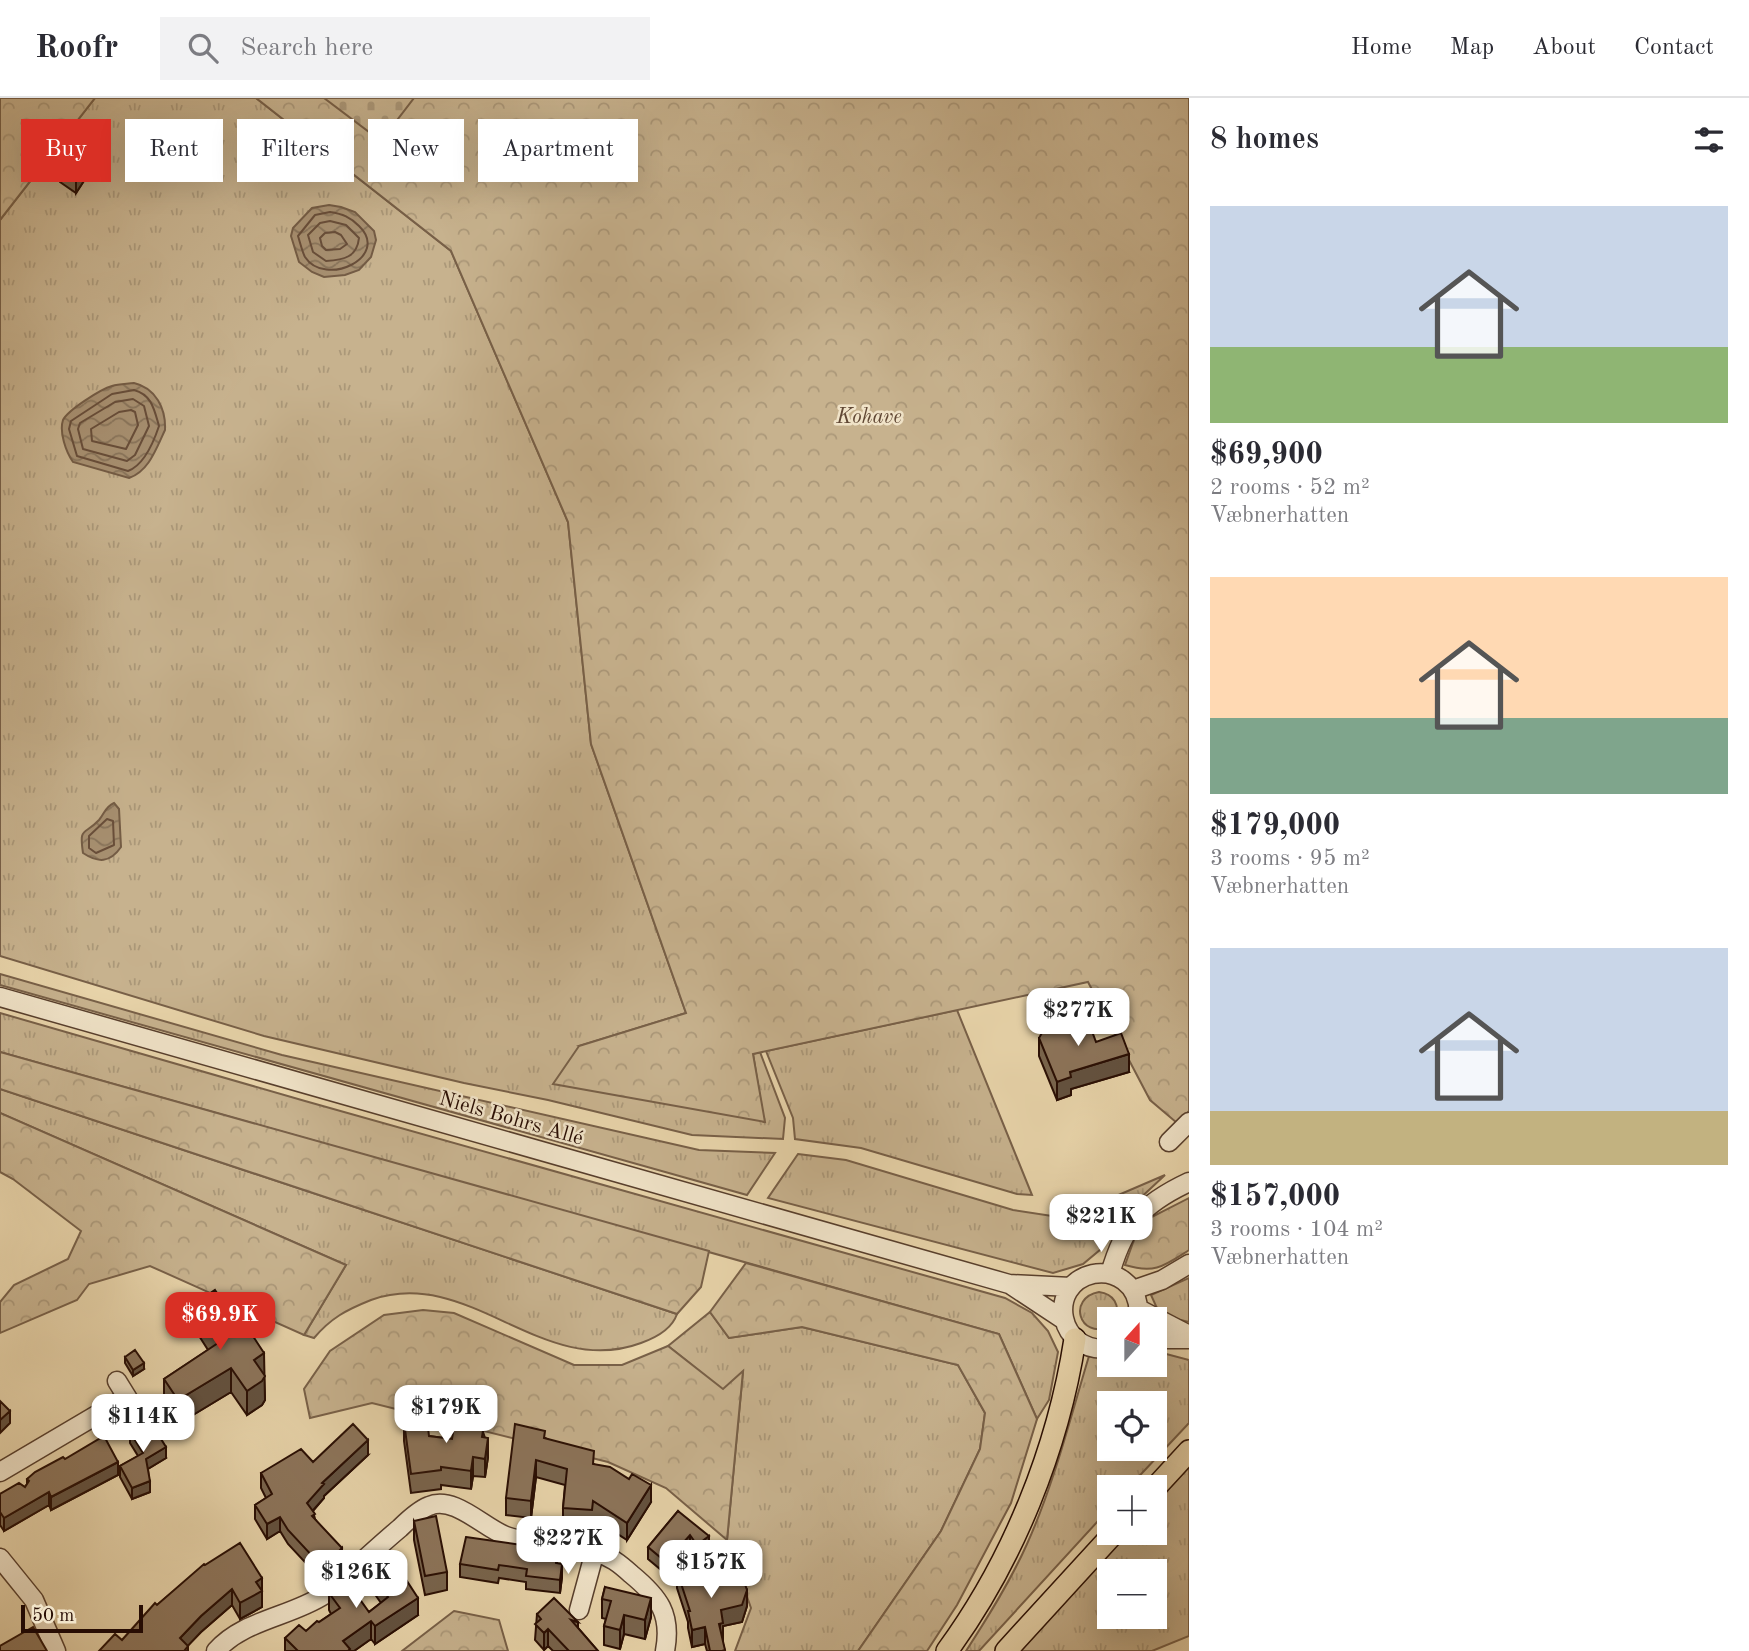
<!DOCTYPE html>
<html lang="en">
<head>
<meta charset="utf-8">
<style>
  :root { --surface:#fff; --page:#f2f2f3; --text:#2b2b33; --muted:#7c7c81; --line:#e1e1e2; --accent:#d93025 }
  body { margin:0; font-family:"Old Standard TT",serif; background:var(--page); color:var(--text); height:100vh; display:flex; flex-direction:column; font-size:26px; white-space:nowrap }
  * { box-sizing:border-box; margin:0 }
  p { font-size:23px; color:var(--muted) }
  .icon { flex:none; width:38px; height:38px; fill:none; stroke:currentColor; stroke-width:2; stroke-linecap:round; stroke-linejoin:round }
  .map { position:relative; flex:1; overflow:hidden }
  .side { display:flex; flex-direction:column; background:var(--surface); width:560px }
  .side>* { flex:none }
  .banner { position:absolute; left:21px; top:21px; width:665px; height:63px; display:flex; gap:14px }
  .needle { width:46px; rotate:21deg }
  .fabs { position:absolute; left:1097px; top:1209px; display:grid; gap:14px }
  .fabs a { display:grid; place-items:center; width:70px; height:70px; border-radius:0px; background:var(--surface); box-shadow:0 7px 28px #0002; font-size:35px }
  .scale { position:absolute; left:21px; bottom:18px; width:122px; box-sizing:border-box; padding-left:7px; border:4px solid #280d03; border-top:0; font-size:19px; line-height:24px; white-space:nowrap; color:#280d03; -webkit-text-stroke:5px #f0e3c8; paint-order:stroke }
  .price { position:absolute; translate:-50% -60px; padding:0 16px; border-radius:14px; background:#fff; color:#222; font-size:23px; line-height:46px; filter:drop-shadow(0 2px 4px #0008) }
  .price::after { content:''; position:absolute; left:50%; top:42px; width:21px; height:16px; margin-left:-10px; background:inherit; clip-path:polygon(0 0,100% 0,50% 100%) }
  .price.on { background:var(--accent); color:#fff }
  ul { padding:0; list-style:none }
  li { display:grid; align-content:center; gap:14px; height:371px; padding:0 21px }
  li span { display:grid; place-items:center; height:217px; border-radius:0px; color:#555 }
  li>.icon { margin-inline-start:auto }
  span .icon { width:126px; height:126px; fill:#fffc; stroke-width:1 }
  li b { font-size:30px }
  h2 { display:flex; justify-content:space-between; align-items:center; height:84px; padding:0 21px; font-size:30px }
  .pill { padding:0 24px; border-radius:0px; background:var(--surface); box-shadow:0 7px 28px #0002; font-size:24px; line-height:63px }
  .pill.on { background:var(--accent); color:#fff }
  header { display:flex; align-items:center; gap:42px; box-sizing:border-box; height:98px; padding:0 35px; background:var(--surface); border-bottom:2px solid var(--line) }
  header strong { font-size:33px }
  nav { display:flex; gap:38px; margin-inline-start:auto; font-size:24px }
  .search { width:490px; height:63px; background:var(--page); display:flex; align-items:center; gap:18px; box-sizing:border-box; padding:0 24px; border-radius:0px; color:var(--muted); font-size:26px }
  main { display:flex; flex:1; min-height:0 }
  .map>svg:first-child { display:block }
  .grass { fill:url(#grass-tufts); stroke:#786048; stroke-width:2; fill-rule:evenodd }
  .forest { fill:url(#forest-crowns); stroke:#786048; stroke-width:2 }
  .cemetery { fill:url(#cemetery-stones); stroke:#786048; stroke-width:2 }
  .water { fill:url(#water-waves); stroke:#745c45; stroke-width:2 }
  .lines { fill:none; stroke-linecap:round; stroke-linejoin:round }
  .shore { stroke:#684e3a; stroke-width:2 }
  .minor-casing { stroke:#583f2d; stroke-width:21 }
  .major-casing { stroke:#280d03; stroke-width:24 }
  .minor { stroke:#f0e3c8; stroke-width:18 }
  .major { stroke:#e8d4aa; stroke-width:21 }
  .wall { fill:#78644d; stroke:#280d03; stroke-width:2 }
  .shaded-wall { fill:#62513f; stroke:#280d03; stroke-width:2 }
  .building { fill:#8c745a; stroke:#280d03; stroke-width:2 }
  .labels { text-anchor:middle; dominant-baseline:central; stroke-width:5; stroke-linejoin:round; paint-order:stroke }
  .park-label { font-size:21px; font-style:italic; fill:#604734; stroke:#f0e3c8 }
  .street-label { font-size:21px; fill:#280d03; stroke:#f0e3c8 }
</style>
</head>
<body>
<header>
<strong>Roofr</strong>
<div class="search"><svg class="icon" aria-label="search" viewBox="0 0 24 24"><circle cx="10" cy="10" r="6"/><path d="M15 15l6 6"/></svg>Search here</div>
<nav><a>Home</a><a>Map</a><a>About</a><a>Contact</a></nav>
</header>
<main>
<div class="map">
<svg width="1189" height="1553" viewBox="0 0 1189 1553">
  <defs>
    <pattern id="grass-tufts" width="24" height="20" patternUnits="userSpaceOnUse" patternTransform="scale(1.75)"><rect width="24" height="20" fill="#c7b28e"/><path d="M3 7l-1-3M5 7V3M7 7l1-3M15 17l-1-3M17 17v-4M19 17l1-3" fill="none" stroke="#ab9879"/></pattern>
    <pattern id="forest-crowns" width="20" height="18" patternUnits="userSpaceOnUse" patternTransform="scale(1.75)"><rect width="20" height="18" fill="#c7b28e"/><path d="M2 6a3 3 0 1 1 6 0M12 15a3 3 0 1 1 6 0" fill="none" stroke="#ab9879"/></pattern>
    <pattern id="cemetery-stones" width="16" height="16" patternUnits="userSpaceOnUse" patternTransform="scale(1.75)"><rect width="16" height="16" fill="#c7b28e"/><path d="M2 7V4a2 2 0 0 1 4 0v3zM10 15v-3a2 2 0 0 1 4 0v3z" fill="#ab9879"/></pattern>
    <pattern id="water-waves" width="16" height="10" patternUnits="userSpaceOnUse" patternTransform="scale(1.75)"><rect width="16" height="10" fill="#a79071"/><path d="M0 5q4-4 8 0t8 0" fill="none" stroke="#88745b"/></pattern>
  </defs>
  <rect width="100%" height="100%" fill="#e8d4aa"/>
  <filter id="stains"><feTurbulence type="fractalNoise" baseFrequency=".00286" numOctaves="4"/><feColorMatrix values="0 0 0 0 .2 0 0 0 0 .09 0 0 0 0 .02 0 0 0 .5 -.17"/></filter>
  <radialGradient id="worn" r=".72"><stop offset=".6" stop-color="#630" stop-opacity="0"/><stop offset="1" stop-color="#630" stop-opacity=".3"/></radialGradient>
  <path class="grass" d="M95 0H256L451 153 568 424 591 646 686 915 579 948 764 1024 753 956 760 954 785 1020 783 1041 692 1037 548 1002 464 985 264 938 0 858V122Z
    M0 876 282 957 699 1052 775 1055 747 1097 0 887Z
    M957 912 1032 1097 1017 1096 861 1050 795 1041 793 1020 766 953Z
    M0 915 305 1003 1005 1200 1032 1215 1048 1233 1058 1254 1049 1302 1037 1321 999 1236 0 954Z
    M0 991 677 1216C672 1231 655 1240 641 1245 542 1282 469 1167 371 1202 346 1212 331 1220 314 1240L304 1237 346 1167 0 1015Z
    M798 1056 846 1062 1013 1112 1065 1120 1165 1077 1134 1106 1101 1151 1083 1166 1053 1175 768 1100Z
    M1189 1180V1224L1160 1217 1151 1197Z
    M1099 1194C1114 1196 1120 1207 1116 1221L1110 1222 1109 1229C1079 1241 1067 1200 1099 1194Z
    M710 1214 729 1240 802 1229 958 1267 985 1315 980 1351 941 1433 858 1553H735L751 1510 727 1442 743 1274 723 1292 668 1248Z
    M1155 1253 1189 1262V1325L1129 1389 1110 1390 1109 1411 979 1553H966C988 1519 1010 1484 1027 1446 1054 1386 1070 1321 1089 1258L1109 1257 1110 1267H1155ZM1110 1306H1155V1351H1110Z
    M1189 1365V1538L1152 1553H1016L1125 1435H1155V1402ZM1110 1474H1155V1519H1110Z"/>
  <path class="forest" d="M0 0H95L0 122Z
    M256 0H1189V1013L1177 1025 1150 1002 1088 884 753 956 765 1024 553 986 579 948 686 915 591 646 568 424 451 153Z
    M0 954 709 1153 701 1189 677 1216 0 991Z
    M0 1015 346 1167 304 1237 150 1168 89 1186 77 1202 0 1235V1204L14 1187 68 1161 81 1133 13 1081 0 1074Z
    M1189 1100V1152C1164 1168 1155 1176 1125 1167L1140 1125Z
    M746 1165 999 1236 1037 1321 1011 1405 957 1507 927 1553H858L941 1433 980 1351 985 1315 958 1267 802 1229 729 1240 710 1214Z
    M423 1212 454 1215 574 1267H622L668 1248 723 1291 743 1273 727 1442 666 1390 608 1364 372 1305 310 1320 304 1291 330 1253 384 1217Z
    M454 1513 499 1522 508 1553H402Z"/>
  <path class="cemetery" d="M324 0H414L381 43Z"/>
  <path class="water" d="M329 107 341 109 355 114 374 133 376 142 371 159 359 172 345 177 324 179 312 174 299 164 291 138 293 130 312 110Z
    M134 285C156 290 166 311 165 332 156 351 149 373 129 380L73 364C66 354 59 334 63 322 68 312 101 291 112 288 119 286 127 286 134 285Z
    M114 705 119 711 121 749C110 765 98 765 83 755 79 728 84 738 99 722 105 715 105 709 114 705Z"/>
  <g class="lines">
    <path class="shore" d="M330 114C343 116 350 119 359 128 391 159 325 190 305 159 302 153 300 144 298 138L315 117Z
      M330 123 346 127 359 140C357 159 344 162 326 163L313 154 308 137 320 125Z
      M335 134 341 137 347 146 340 151 326 152 322 148 320 140 325 135Z
      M134 292C152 297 154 311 159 328 154 343 144 367 128 373L77 358 69 331 71 323 112 296Z
      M133 301 144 308 149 328 135 357 127 363 83 351 78 331 80 325 115 304Z
      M131 312 135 314 138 327 126 351 92 343 91 331 119 314Z
      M107 721 113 723 114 747 96 755 89 750V738Z"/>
    <defs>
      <path id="minor" d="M0 899 1009 1186 1071 1189
        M1169 1044 1189 1024
        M1110 1176C1124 1126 1142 1106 1189 1084
        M1011 1187 1064 1222
        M1133 1192 1162 1182 1189 1166
        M1139 1211 1189 1237
        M1155 1241H1189
        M1110 1250C1058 1258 1045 1187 1093 1176 1103 1174 1115 1176 1124 1183 1136 1192 1140 1207 1138 1222
        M117 1283 138 1317
        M0 1374 127 1299
        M0 1460 34 1502 56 1553
        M579 1512 595 1453
        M216 1553C243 1522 290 1519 324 1497 333 1492 340 1483 348 1476 365 1461 382 1445 400 1430 408 1422 419 1412 429 1408 454 1397 484 1430 506 1438 536 1449 566 1445 595 1454 610 1458 620 1466 631 1476 659 1499 672 1516 665 1553"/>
      <path id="major" d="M1155 1390 1189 1353
        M947 1553C1013 1463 1058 1351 1075 1241
        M1006 1553 1114 1435"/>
    </defs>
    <use href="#minor" class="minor-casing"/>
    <use href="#major" class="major-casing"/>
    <use href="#minor" class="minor"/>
    <use href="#major" class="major"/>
  </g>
  <path class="wall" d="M60 71 91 72 76 95 60 84Z
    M1039 940 1096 944 1129 974 1071 991V997L1057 1002 1039 958Z
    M194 1206 264 1276 265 1302 262 1307 247 1317 231 1294 178 1326 164 1305V1281L208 1252 194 1230Z
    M125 1259 144 1271 133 1278 125 1265Z
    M464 1317 478 1319 485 1340 488 1359 485 1379 473 1378 471 1391 441 1387V1391L411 1395 404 1343V1324L429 1338 452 1341Z
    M130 1334 166 1360 148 1371 150 1394 132 1401 120 1379V1368L138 1358 130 1345Z
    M545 1340 594 1366 651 1404 627 1442 593 1420 592 1429 563 1427V1410L565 1387 536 1379 531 1420 506 1417V1400Z
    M368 1357 324 1398V1400L313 1413 315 1421 342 1464 328 1478 321 1470 315 1475 288 1446 280 1433 267 1441 255 1421V1407L266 1400 261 1390V1375L313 1364Z
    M65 1361 118 1377 51 1412 49 1407 4 1433 0 1427V1396L25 1389 27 1386V1381Z
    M678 1413 709 1450 697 1459 690 1449 666 1476 648 1461V1449Z
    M414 1423 447 1474V1492L425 1497 414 1442Z
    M557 1465 562 1479 560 1495 526 1491V1484L499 1480 498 1485 460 1479V1466Z
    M205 1467 262 1480V1509L240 1521 232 1507 201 1534 188 1547V1553L122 1542 157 1507Z
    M367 1467 418 1517 375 1546 371 1541 354 1553H285V1540L306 1533 331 1516 329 1512V1495L369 1514 381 1505 367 1485Z
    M677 1473 711 1483 747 1508 742 1524 723 1528V1542H722L725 1553H707L705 1546 692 1549 688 1530V1524L677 1490Z
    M605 1489 651 1519 645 1541 624 1536 620 1551 604 1547V1528L606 1521 602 1520V1501Z
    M537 1516 578 1524V1530L598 1553H553L548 1548 544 1552 535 1542Z"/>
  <path class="shaded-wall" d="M91 60V72L76 95V82Z
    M1129 956V974L1071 991V997L1057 1002V984L1070 974Z
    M264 1255 265 1302 262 1307 247 1317V1293L254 1262Z
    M144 1265V1271L133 1278V1272Z
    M231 1270V1294L178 1326V1302Z
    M10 1313V1325L0 1335V1322Z
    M488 1340V1359L485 1379V1361Z
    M368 1342V1357L324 1398V1400L307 1419V1405L322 1385Z
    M166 1349V1360L146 1372V1361Z
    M473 1359V1378L471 1391V1373Z
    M536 1362V1379L531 1420V1403Z
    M118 1364V1377L51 1412V1399Z
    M150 1383V1394L132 1401V1390Z
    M651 1387V1404L627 1442V1425Z
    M49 1394V1407L4 1433V1420Z
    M280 1419V1433L267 1441V1426Z
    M690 1437V1449L666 1476V1464Z
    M709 1438V1450L697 1459V1447Z
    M342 1450V1464L328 1478V1464Z
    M321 1456V1470L315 1475V1461Z
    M562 1466V1479L560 1495V1482Z
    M262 1480V1509L240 1521V1505L256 1484Z
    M232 1491V1507L201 1534 183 1553 180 1540 201 1518Z
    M747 1492V1508L742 1524 723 1528V1542L719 1543 721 1512Z
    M418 1500V1517L375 1546V1528Z
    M651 1500V1519L645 1541V1522Z
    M624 1517V1536L620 1551V1532Z
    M371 1523V1541L354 1553H343V1543Z
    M705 1529V1546L692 1549V1532Z
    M548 1531V1548L544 1552V1535Z"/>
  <path class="building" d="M76 49 91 60 76 82 60 71Z
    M1086 917 1096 944 1121 935 1129 956 1070 974 1071 979 1057 984 1039 940 1043 933Z
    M215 1192 240 1229 245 1226 264 1255 254 1262 265 1278 262 1283 247 1293 231 1270 178 1302 164 1281 218 1245 194 1206Z
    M135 1252 144 1265 133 1272 125 1259Z
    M0 1303 10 1313 0 1322Z
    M465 1310 478 1315V1319L485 1320 482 1339 488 1340 485 1361 473 1359 471 1373 441 1369V1372L411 1376 404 1324 427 1321 429 1338 452 1341 456 1316 464 1317Z
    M149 1322 166 1349 146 1361 150 1383 132 1390 120 1368 143 1355 130 1334Z
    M353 1326 368 1342 322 1385 324 1386 307 1405 315 1416 312 1418 342 1450 328 1464 321 1456 315 1461 288 1432 280 1419 267 1426 255 1407 272 1396 261 1375 301 1351 313 1364Z
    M515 1326 545 1333 544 1340 594 1353 593 1366 610 1369 629 1381 632 1376 651 1387 627 1425 593 1403 592 1412 563 1410 567 1371 536 1362 531 1403 506 1400Z
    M104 1338 118 1364 51 1399 49 1394 4 1420 0 1414V1396L19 1385 25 1389 29 1383 27 1381 35 1374 63 1359 65 1361Z
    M678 1413 709 1438 697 1447 690 1437 666 1464 648 1449Z
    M436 1418 447 1474 425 1478 414 1423Z
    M466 1439 557 1452 556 1465 562 1466 560 1482 526 1478 527 1471 499 1467 498 1472 460 1466Z
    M240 1445 262 1480 256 1484 262 1493 240 1505 232 1491 201 1518 180 1540 188 1548 184 1553H99L115 1536 122 1542 155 1505 157 1507 204 1466 205 1467Z
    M388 1454 418 1500 375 1528 371 1523 343 1543 350 1551 348 1553H298L285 1540 299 1527 306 1533 317 1523 319 1524 340 1510 329 1495 346 1482 369 1514 388 1499 367 1467Z
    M704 1463 711 1483 741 1475 747 1492 742 1507 721 1512 723 1525 719 1526 725 1552 722 1553H710L705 1529 692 1532 688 1513H690L677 1473Z
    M605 1489 651 1500 645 1522 624 1517 620 1532 604 1528 611 1503 602 1501Z
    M554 1500 578 1524 571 1522 598 1553H569L548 1531 544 1535 535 1526 541 1521 537 1516Z
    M33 1529 47 1553H0V1548Z"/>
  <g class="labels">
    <g class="park-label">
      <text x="869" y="319">Kohave</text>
    </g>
    <g class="street-label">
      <text transform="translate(511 1021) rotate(16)">Niels Bohrs Allé</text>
    </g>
  </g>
  <rect width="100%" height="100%" filter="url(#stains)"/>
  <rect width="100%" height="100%" fill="url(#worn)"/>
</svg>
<div class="fabs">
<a><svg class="needle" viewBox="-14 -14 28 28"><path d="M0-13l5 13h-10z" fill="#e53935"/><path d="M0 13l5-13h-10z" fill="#7c7c81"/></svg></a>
<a><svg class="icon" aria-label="locate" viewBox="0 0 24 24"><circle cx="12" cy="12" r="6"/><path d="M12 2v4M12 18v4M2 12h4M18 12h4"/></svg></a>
<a>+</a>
<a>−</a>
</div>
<div class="scale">50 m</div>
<b class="price" style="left:1078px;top:950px">$277K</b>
<b class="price" style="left:1101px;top:1156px">$221K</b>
<b class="price on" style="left:220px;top:1254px">$69.9K</b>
<b class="price" style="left:446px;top:1347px">$179K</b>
<b class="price" style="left:143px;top:1356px">$114K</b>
<b class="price" style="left:568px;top:1478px">$227K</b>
<b class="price" style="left:711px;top:1502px">$157K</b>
<b class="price" style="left:356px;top:1512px">$126K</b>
<div class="banner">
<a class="pill on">Buy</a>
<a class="pill">Rent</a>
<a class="pill">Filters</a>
<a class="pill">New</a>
<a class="pill">Apartment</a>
</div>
</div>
<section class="side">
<h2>8 homes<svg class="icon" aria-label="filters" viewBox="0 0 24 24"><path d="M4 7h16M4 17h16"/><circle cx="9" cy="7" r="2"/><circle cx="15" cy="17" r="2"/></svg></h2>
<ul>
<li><span style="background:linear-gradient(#c9d6e8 65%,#8fb573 0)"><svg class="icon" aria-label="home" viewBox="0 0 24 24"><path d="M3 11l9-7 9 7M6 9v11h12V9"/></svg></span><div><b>$69,900</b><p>2 rooms · 52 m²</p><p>Væbnerhatten</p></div></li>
<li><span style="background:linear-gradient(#ffd9b3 65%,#7fa58c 0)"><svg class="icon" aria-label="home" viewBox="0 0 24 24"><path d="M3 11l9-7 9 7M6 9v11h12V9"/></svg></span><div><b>$179,000</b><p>3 rooms · 95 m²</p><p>Væbnerhatten</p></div></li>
<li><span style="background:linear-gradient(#c9d6e8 75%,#c2b280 0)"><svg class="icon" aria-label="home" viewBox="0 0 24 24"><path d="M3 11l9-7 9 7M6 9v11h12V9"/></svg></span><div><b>$157,000</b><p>3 rooms · 104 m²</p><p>Væbnerhatten</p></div></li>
</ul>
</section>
</main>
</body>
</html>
